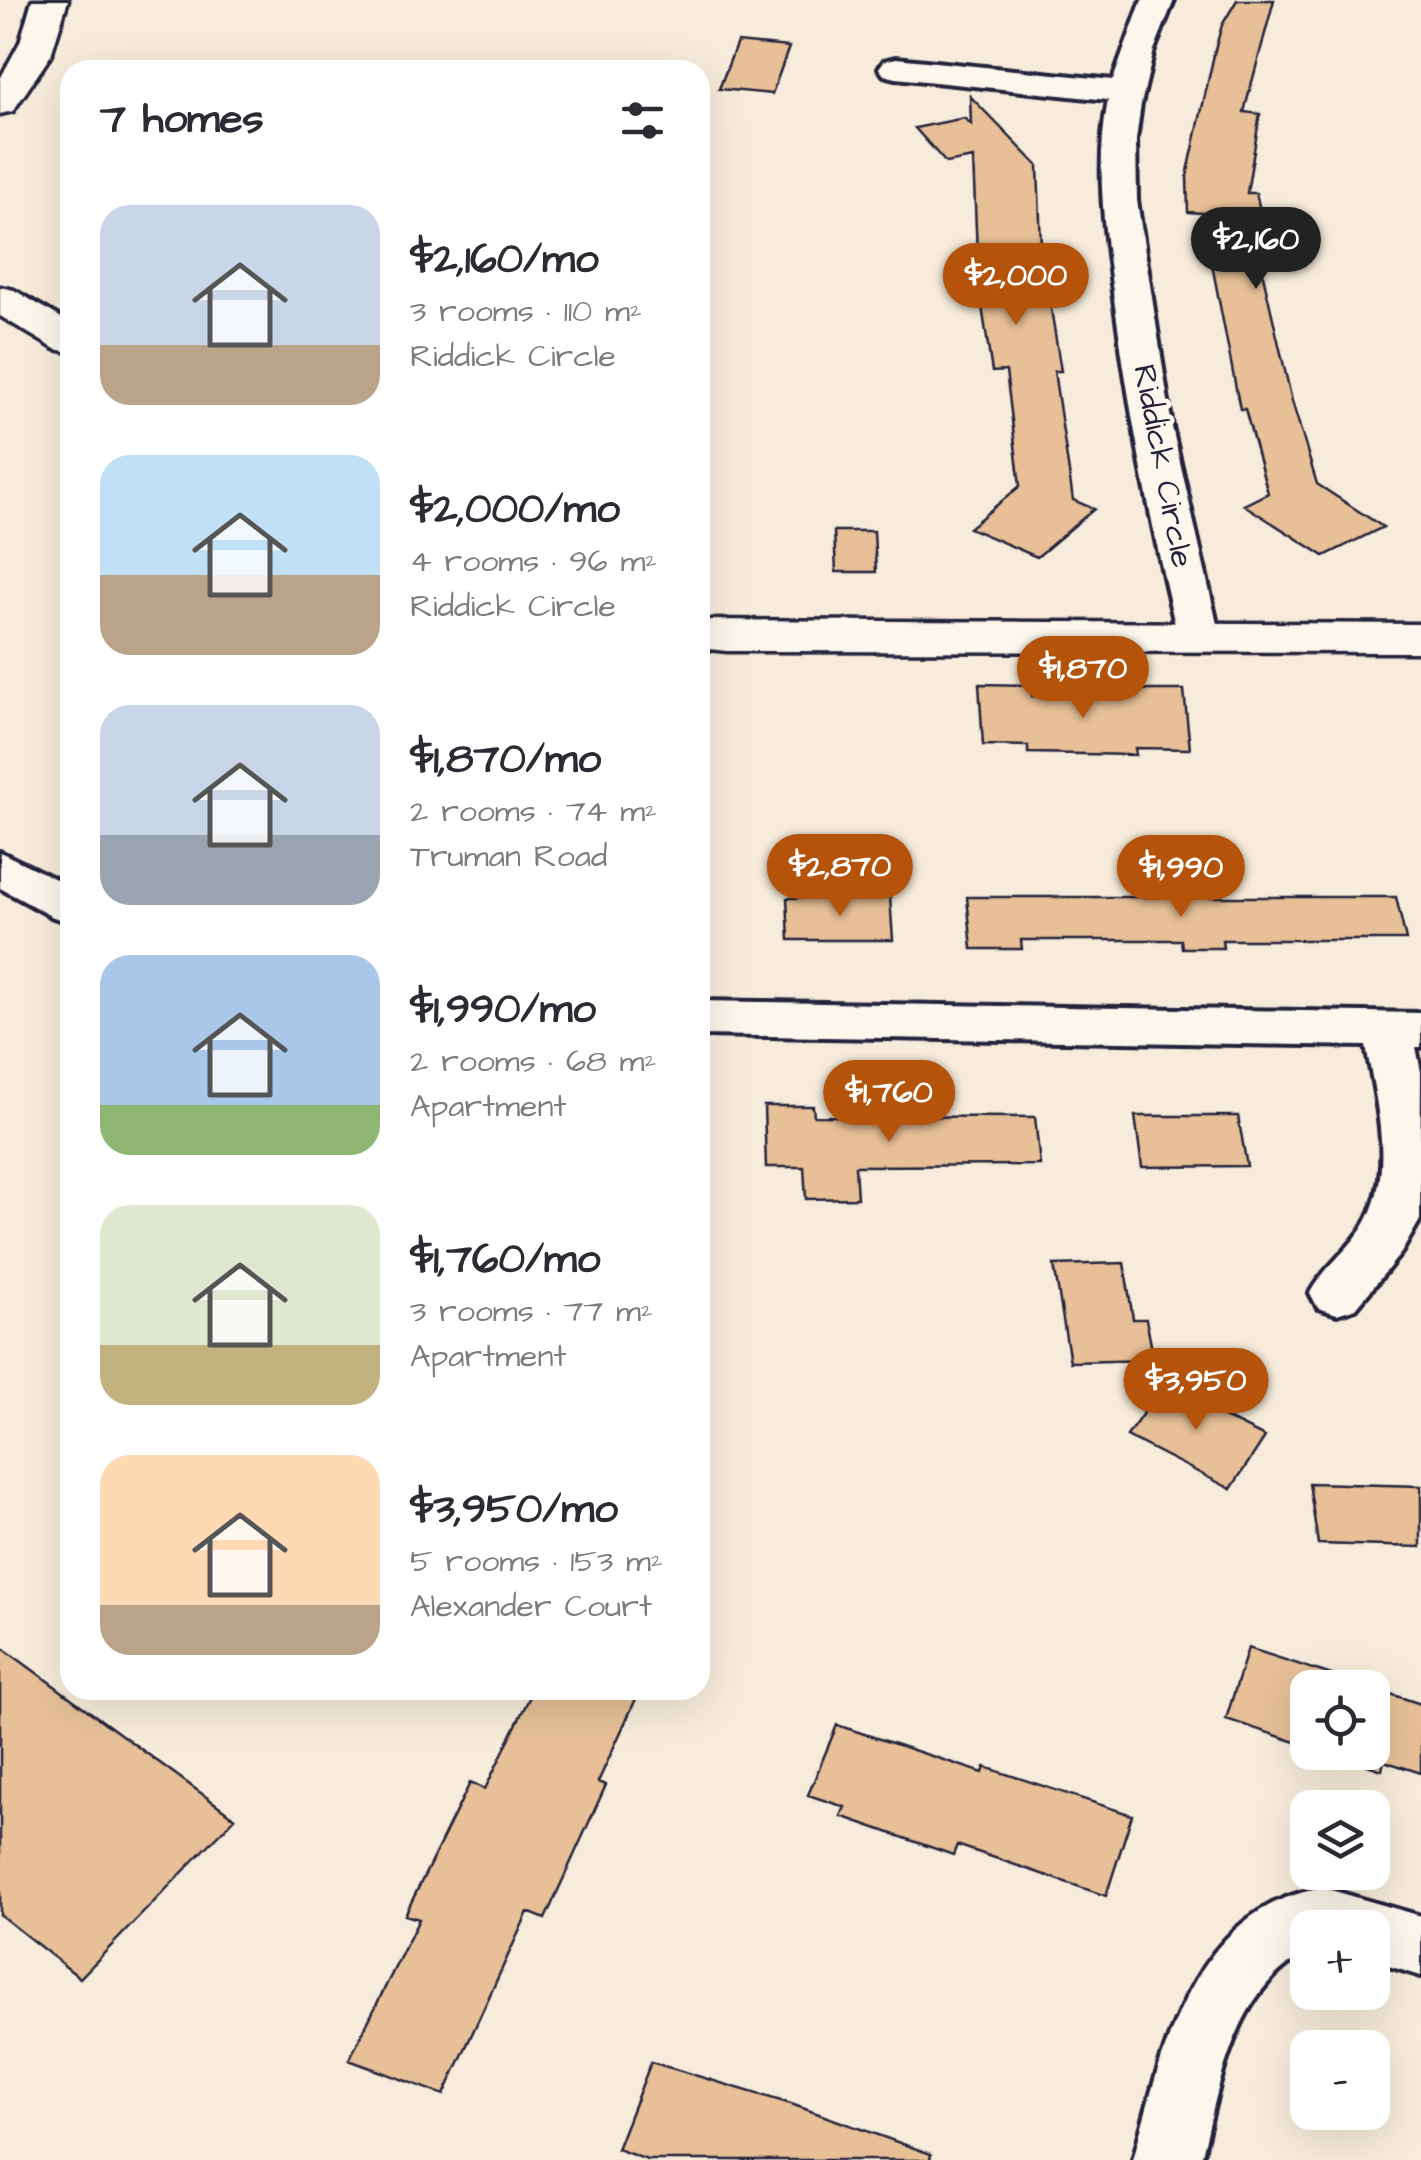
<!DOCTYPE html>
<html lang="en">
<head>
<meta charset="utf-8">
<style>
  :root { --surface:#fff; --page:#f2f2f3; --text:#2b2b33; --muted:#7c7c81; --accent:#b45309 }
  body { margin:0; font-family:"Architects Daughter",sans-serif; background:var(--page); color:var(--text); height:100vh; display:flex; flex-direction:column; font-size:38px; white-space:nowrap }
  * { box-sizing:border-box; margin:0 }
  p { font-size:32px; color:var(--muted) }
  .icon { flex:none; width:55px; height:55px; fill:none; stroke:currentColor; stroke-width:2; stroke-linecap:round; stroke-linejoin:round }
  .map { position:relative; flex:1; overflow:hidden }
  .panel { position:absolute; left:60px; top:60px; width:650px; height:1640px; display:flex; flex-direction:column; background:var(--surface); border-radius:30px; box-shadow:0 10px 40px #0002 }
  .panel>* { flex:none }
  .buttons { position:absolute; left:1290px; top:1670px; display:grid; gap:20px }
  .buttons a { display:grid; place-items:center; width:100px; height:100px; border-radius:20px; background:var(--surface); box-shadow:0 10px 40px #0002; font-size:50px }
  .price { position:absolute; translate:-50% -85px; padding:0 22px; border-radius:35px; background:var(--accent); color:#fff; font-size:32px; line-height:65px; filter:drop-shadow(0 2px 5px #0008) }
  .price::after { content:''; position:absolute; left:50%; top:60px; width:30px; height:22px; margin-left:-15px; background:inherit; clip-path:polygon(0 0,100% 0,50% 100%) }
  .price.active { background:#222; color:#fff }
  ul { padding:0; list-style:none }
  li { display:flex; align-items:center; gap:30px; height:250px; padding:0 40px }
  li span { display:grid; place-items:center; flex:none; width:280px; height:200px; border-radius:30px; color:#555 }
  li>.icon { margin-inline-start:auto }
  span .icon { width:120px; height:120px; fill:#fffc; stroke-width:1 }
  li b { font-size:42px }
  h2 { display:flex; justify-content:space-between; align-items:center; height:120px; padding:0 40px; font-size:42px }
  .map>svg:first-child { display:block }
  .building { fill:#e7c097; stroke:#22223b; stroke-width:2.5 }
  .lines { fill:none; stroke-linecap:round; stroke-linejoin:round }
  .street-casing { stroke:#22223b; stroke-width:8 }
  .secondary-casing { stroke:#22223b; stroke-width:7 }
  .street { fill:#fbf7ec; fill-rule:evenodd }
  .secondary { fill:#fbf7ec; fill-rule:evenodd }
  .labels { text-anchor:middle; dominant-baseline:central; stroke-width:9; stroke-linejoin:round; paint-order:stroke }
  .far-street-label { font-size:32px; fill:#22223b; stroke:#fbf7ec }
</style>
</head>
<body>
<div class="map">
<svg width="1421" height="2160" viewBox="0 0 1421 2160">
  <rect width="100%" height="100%" fill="#f7ecdb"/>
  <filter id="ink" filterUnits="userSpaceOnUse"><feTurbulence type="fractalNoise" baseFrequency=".01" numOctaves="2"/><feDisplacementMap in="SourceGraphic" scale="20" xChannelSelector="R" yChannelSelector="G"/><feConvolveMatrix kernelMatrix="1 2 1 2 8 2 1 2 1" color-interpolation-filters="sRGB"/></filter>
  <g filter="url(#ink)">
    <path class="building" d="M1237 0H1274L1244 112 1260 114 1247 193H1256L1271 258H1259L1292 401 1317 484 1383 527 1324 556 1244 505 1268 493 1245 409H1240L1202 213 1188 212 1187 176 1215 50 1222 25Z
      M737 42 789 47 772 94 719 89Z
      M970 96 1038 166 1041 246 1061 371H1054L1073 500 1094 509 1037 557 969 528 1020 486 1006 371 992 372 974 254H977L973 158 946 163 915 128 964 118 971 124Z
      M834 531H874L876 572H836Z
      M979 684 1031 685 1032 696 1120 697 1138 696 1137 690H1184L1190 749 1135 748 1136 755 1028 753V746L983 745Z
      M890 897 893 940H789L787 898Z
      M967 897H1396L1406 940H1222L1223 948H1182L1181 940H1021L1022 949H972Z
      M764 1106H813L814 1116 1035 1117 1040 1165 855 1166 857 1198 806 1199 804 1167H766Z
      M1135 1116H1238L1247 1166 1142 1167Z
      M1124 1263 1133 1319H1146L1154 1360 1070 1362 1054 1265Z
      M1169 1376 1220 1400 1213 1412 1265 1437 1231 1489 1127 1436Z
      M1309 1483 1421 1486V1547L1318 1544Z
      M0 1646 235 1818 80 1978 0 1915Z
      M1248 1648 1341 1678 1370 1688H1308V1746L1226 1719Z
      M1372 1688 1421 1704V1773L1384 1761 1382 1770 1328 1752H1372Z
      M533 1690H640L598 1782 606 1785 545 1919 528 1912 444 2095 349 2060 419 1919 405 1915 470 1783 485 1789Z
      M837 1725 983 1773 985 1767 1132 1815 1106 1896 957 1845 953 1855 841 1816 845 1807 808 1795Z
      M651 2062 791 2104 931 2154 930 2160H647L617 2149Z"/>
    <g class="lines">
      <defs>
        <path id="street" d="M1142 0H1174L1154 50 1141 104 1136 140 1137 200 1172 427 1220 637 1214 646 1199 650 1184 646 1178 637C1152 530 1131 422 1116 313 1106 242 1094 171 1108 100L896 78 884 75 879 68 884 61 896 58 1113 80Z
          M0 852 70 886V922L53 917 0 888Z
          M700 1001 1421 1013V1047H1416L1421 1072 1420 1220 1401 1253 1356 1308 1337 1314 1318 1308 1310 1293C1325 1265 1354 1247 1368 1218 1394 1166 1376 1100 1366 1046L700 1035Z
          M1324 1888 1421 1916V1976L1372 1961V1928H1308V1952C1233 1989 1219 2087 1201 2160H1133C1162 2052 1192 1907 1324 1888Z"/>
        <path id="secondary" d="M32 0H68L51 55 13 111 0 114V79L20 42Z
          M0 287 14 290 70 323V352L55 349 0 316Z
          M700 620 1421 624V652L727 651 700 648Z"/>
      </defs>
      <use href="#street" class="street-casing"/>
      <use href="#secondary" class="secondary-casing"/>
      <use href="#street" class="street"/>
      <use href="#secondary" class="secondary"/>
    </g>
  </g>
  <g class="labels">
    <g class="far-street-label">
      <text transform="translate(1163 466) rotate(79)">Riddick Circle</text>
    </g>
  </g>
</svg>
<div class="buttons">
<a><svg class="icon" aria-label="locate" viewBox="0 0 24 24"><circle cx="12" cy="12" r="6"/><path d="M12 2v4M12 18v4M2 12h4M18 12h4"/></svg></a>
<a><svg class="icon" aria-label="layers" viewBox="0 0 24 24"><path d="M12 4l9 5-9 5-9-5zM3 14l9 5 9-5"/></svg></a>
<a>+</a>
<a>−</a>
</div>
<b class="price active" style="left:1256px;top:292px">$2,160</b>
<b class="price" style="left:1016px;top:328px">$2,000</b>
<b class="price" style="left:1083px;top:721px">$1,870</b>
<b class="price" style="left:840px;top:919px">$2,870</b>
<b class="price" style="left:1181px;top:920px">$1,990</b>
<b class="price" style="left:889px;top:1145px">$1,760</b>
<b class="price" style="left:1196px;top:1433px">$3,950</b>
<section class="panel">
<h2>7 homes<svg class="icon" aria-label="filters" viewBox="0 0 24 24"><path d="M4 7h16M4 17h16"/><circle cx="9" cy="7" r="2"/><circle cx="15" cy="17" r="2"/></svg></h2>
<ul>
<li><span style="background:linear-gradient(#c9d6e8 70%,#b9a48a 0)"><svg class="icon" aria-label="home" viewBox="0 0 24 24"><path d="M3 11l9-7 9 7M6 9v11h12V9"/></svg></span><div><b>$2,160/mo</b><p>3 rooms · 110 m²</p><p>Riddick Circle</p></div></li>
<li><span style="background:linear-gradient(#bfe0f5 60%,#b9a48a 0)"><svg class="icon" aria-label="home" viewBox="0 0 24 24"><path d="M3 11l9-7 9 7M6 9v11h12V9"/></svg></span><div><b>$2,000/mo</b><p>4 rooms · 96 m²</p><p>Riddick Circle</p></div></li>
<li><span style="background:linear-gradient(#c9d6e8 65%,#9aa5b1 0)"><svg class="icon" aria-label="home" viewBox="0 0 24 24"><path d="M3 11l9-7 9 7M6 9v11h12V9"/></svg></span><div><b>$1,870/mo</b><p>2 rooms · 74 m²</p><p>Truman Road</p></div></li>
<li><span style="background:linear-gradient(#a9c7e8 75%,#8fb573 0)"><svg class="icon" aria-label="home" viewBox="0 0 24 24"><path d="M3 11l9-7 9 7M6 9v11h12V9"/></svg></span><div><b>$1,990/mo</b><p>2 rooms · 68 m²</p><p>Apartment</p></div></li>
<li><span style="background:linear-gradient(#dfe7d0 70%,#c2b280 0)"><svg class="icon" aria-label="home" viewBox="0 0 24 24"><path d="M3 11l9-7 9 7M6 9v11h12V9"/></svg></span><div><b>$1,760/mo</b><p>3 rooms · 77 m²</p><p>Apartment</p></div></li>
<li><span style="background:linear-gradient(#ffd9b3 75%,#b9a48a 0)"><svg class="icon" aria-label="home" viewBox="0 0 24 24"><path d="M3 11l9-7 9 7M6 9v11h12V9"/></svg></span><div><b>$3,950/mo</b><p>5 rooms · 153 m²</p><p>Alexander Court</p></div></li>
</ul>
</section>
</div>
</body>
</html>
